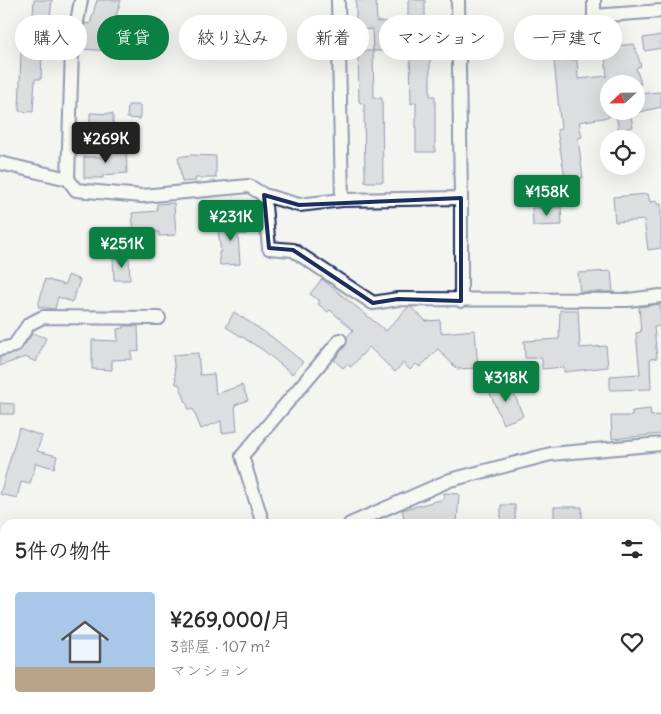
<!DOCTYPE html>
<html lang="ja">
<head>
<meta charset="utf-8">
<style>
  :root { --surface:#fff; --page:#f2f2f3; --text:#2b2b33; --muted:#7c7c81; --accent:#0b8043 }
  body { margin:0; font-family:Delius,"Klee One",sans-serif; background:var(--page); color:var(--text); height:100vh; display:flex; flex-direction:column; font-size:19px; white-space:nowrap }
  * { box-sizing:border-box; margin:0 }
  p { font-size:16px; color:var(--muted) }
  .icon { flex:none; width:28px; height:28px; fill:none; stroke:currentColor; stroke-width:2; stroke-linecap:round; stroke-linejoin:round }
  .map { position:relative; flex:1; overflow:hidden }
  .panel { position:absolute; left:0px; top:519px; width:661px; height:196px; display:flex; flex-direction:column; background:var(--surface); border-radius:15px 15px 0 0; box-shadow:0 5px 20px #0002 }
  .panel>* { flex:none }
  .hud { position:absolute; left:15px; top:15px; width:631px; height:45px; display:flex; gap:10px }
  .needle { width:32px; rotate:248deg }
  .buttons { position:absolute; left:600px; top:75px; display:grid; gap:10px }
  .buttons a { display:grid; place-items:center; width:45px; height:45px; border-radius:50%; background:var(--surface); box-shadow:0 5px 20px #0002; font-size:25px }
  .price { position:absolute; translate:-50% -42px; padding:0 11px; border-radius:5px; background:var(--accent); color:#fff; font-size:16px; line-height:32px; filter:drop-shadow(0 1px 2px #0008) }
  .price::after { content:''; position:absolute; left:50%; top:30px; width:15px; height:11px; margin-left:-8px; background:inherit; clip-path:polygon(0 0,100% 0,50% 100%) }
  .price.on { background:#222; color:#fff }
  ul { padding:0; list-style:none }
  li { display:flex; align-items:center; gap:15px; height:125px; padding:0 15px }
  li span { display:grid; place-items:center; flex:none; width:140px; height:100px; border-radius:5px; color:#555 }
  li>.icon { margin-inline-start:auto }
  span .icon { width:60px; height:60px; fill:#fffc; stroke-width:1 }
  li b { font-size:21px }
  h2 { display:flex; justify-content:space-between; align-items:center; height:60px; padding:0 15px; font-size:21px }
  .tag { padding:0 18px; border-radius:22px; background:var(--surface); box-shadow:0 5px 20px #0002; font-size:18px; line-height:45px }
  .tag.on { background:var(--accent); color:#fff }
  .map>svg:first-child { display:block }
  .building { fill:#bfc3cc; stroke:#1b2f5e }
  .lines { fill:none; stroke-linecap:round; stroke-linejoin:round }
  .minor-casing { stroke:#1b2f5e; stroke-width:16 }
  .minor { stroke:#fdfcf7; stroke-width:12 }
  .marked { fill:none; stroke:#1b2f5e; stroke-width:4; stroke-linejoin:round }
</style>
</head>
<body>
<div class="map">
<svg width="661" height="714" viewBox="0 0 661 714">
  <rect width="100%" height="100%" fill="#f4f4f1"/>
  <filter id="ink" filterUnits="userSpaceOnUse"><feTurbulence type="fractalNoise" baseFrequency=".02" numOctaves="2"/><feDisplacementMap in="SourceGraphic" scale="10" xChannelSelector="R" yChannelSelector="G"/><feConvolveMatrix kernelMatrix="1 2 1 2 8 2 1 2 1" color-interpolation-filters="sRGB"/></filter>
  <g filter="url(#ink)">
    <path class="building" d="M34 0H52L50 18 33 16Z
      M97 0H121L116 16 131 20 128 31 112 27 110 51 82 49 85 23 90 24Z
      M356 0H376L377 22 408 21V0H425V51H430V96H435V152H416V102L411 104 410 51H373L374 98H382L383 182H365L364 104 359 102 358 51H373L372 29 356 30Z
      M22 23 41 25 38 53H42L41 79H35L33 112 19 111Z
      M661 35V48L645 51 643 38Z
      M634 44 641 66 636 68 641 84H609V117L579 122 582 137 578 138 583 178 577 179 578 202 565 203 564 172 557 130 561 129 554 61 577 60 578 79 607 76 604 47Z
      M661 92V107L636 113V94Z
      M128 105H140V119L127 118Z
      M615 111H630L633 127 619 130Z
      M90 113 113 114V130H90Z
      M126 149 127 173 103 175V178H84V157H107L106 150Z
      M191 155 216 156V178H195L196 181 182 182 178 157Z
      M648 194 650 202 657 201V204H661V248L648 250 644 220 615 222 613 197Z
      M174 203 176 235 159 236V232L134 234 132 213 157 211V204Z
      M561 207 562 225 533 226 532 208Z
      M245 220 247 234 238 235 240 264 220 265 219 252H221L217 224Z
      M113 258H129L130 280H114Z
      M611 271 613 292H580L578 273Z
      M68 275 80 280 72 302 58 297 55 309 38 307 45 279 65 285Z
      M322 279 386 331 408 307H411L426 321 440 320 441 333 475 330 478 368 457 369 438 349 420 367 416 364 410 370 403 363 395 372 369 347 351 367 347 364 343 368 334 360 346 345 347 337 353 330 330 310 328 312 318 304 320 301 310 294Z
      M660 304 661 326 654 327 657 358 650 359 651 389 610 390V376L640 374 636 333 641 332 639 307Z
      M560 310H578L580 348 606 346 608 367 564 372V367L542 369V358H525L524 341 559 339Z
      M234 312 272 337 303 362 292 374 263 350 226 327Z
      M124 326H138L139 351 131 352 132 359 112 360V370L92 369V340L118 341 117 329 124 328Z
      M33 333 46 338 36 362 25 357 0 366V357L20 351Z
      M198 353 200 375 214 374 216 394 242 385 248 400 235 405 237 431 222 433 221 421 201 429 193 409 189 410 179 384H176L173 355Z
      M510 383 523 416 503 424 489 391Z
      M0 403 14 404V414H0Z
      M650 409 651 416 661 415V434L612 439 611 416H632V411Z
      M19 428 42 436 37 451 57 456 54 468 36 463 30 484 21 482 17 498 0 494Z
      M444 493 459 494 457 524H442V520L425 524H406L402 510 444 499Z
      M501 505H515V524H501Z
      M554 507H582V524H554Z"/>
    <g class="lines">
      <defs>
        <path id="minor" d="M81 0 72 49 68 179 76 190 142 196 249 186 264 195 299 205 342 200 461 198 458 0
          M338 0 342 200
          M594 0V16L661 11
          M0 163 68 179
          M264 195 269 248 293 250 373 303 398 299 628 300 661 296
          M461 198V301
          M0 349 14 346 29 324 43 317 159 318
          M263 524 242 456 340 340
          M350 524 450 480 551 454 661 444
          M0 564 5 566
          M656 603H661
          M194 710 196 714
          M253 710 255 714
          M570 710 572 714
          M415 714V710
          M530 714 541 710"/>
      </defs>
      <use href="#minor" class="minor-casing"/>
      <use href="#minor" class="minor"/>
    </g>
  </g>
  <path d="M0 0H661V714H0ZM264 195 299 205 461 198V301L398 299 373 303 293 250 269 248Z" fill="#f4f4f1" fill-opacity=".55" fill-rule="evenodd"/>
  <path class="marked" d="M264 195 299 205 461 198V301L398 299 373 303 293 250 269 248Z"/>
</svg>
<div class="buttons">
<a><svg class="needle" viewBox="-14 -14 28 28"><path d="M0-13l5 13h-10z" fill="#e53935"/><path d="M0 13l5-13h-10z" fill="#7c7c81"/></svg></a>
<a><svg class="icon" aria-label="locate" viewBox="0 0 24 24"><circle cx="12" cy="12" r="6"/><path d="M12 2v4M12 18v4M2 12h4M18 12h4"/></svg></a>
</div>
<b class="price on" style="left:106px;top:164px">¥269K</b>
<b class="price" style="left:547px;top:217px">¥158K</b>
<b class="price" style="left:231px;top:242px">¥231K</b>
<b class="price" style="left:122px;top:269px">¥251K</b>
<b class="price" style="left:506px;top:403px">¥318K</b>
<div class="hud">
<a class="tag">購入</a>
<a class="tag on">賃貸</a>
<a class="tag">絞り込み</a>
<a class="tag">新着</a>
<a class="tag">マンション</a>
<a class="tag">一戸建て</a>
</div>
<section class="panel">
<h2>5件の物件<svg class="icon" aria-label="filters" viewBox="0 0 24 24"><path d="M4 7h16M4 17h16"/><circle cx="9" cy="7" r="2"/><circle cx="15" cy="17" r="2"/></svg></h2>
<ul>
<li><span style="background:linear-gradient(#a9c7e8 75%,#b9a48a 0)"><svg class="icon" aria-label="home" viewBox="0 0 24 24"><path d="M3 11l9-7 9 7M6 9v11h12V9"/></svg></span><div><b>¥269,000/月</b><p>3部屋 · 107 m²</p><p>マンション</p></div><svg class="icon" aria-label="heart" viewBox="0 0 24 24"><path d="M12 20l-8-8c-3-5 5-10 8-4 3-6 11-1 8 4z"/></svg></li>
</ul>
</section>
</div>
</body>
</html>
